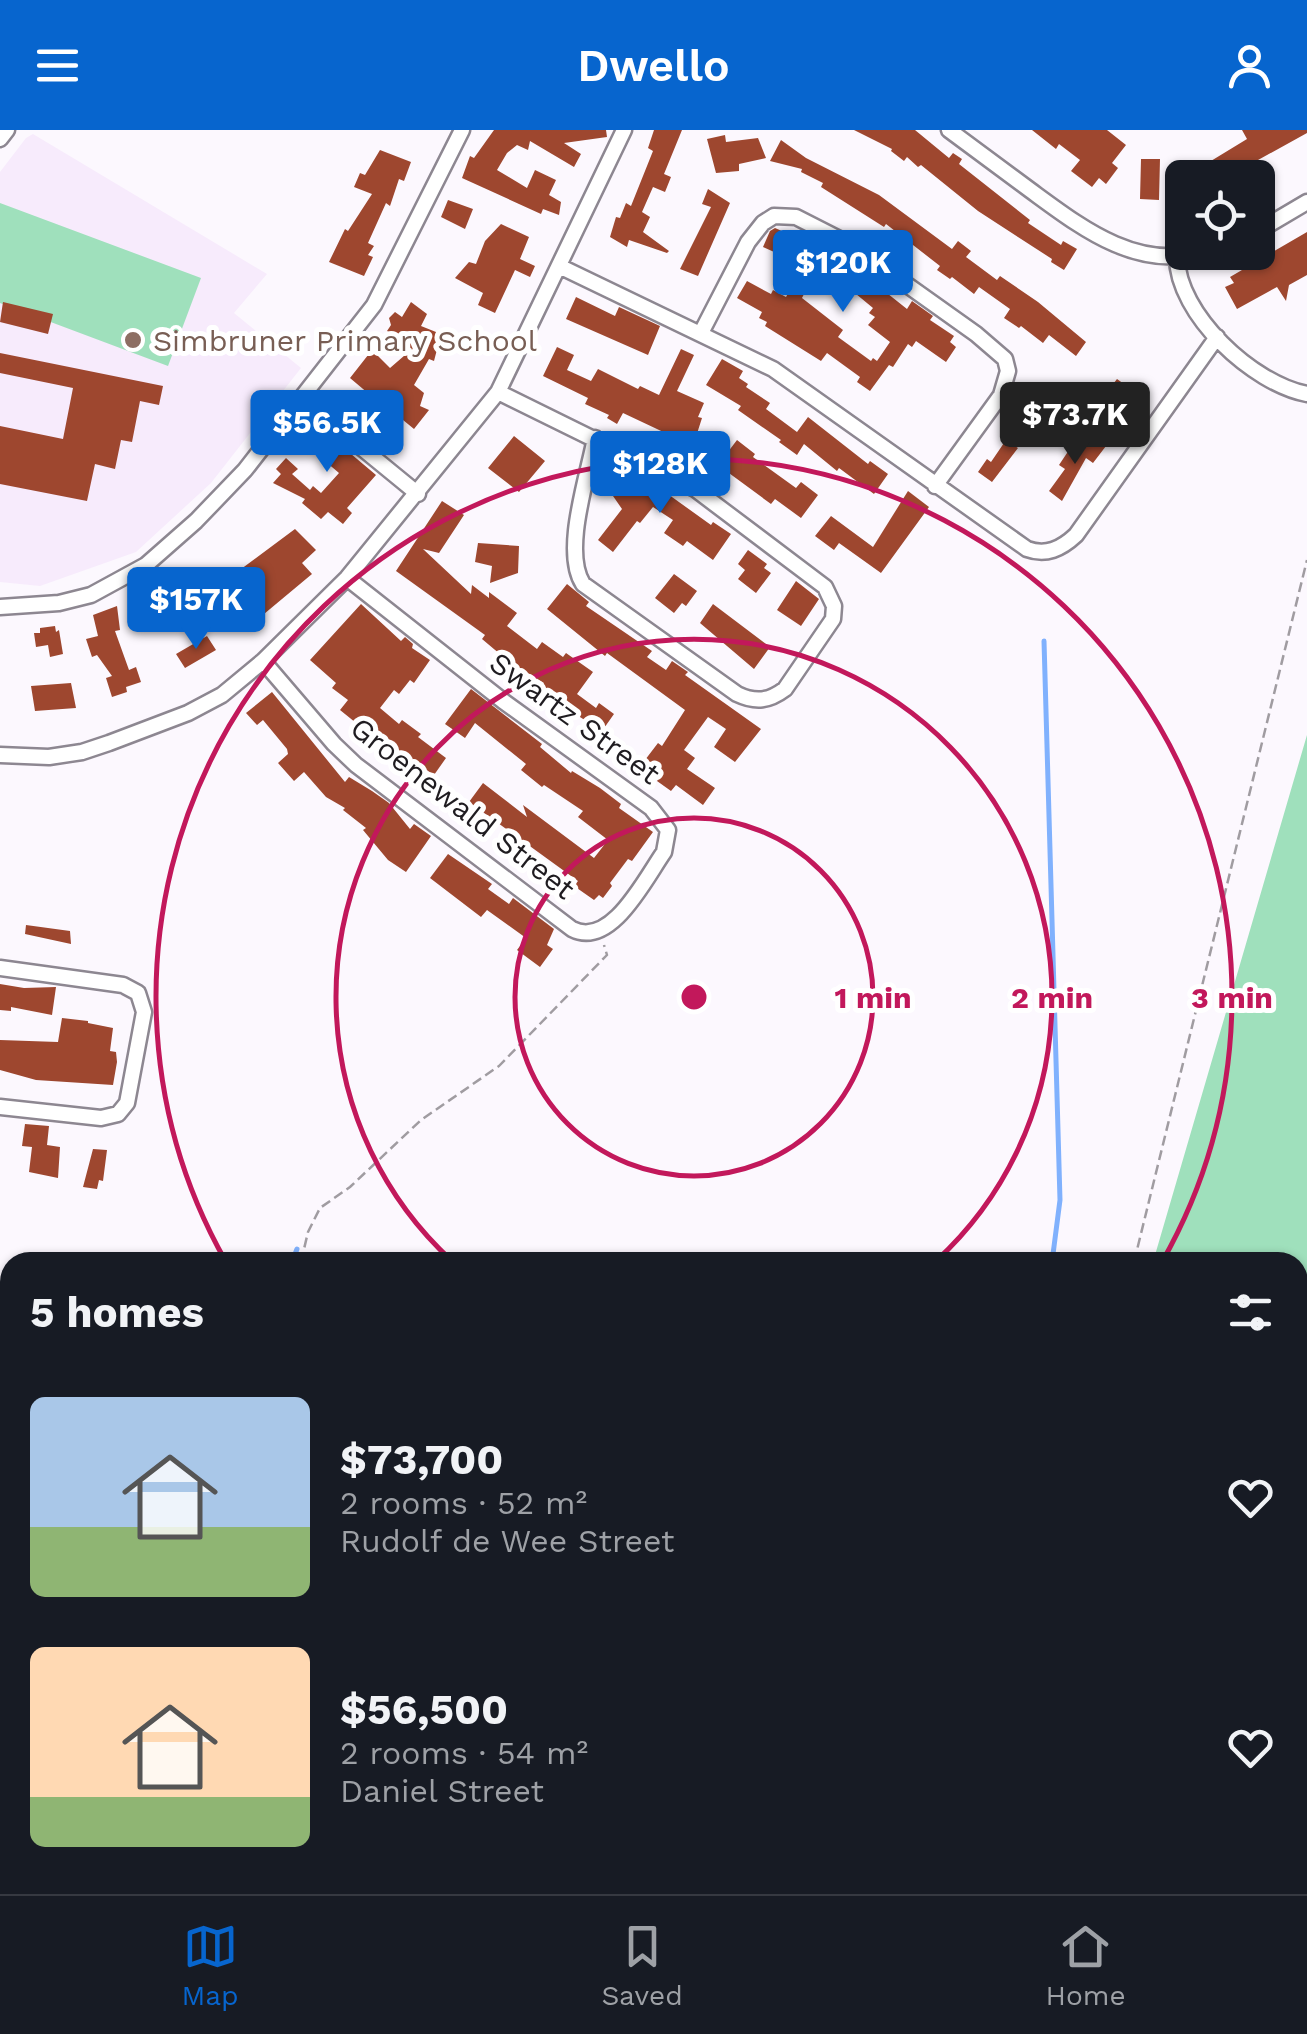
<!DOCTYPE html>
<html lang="en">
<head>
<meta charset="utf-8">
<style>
  :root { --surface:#171b24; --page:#20242c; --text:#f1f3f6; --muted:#9ea1a6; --line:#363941; --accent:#0765ce }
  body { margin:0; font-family:"Work Sans",sans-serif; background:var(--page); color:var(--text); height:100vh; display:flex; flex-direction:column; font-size:38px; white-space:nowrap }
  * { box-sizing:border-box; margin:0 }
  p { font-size:32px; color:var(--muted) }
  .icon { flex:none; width:55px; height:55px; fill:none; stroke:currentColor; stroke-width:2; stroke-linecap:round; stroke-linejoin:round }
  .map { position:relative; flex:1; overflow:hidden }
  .side { position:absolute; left:0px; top:1122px; width:1308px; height:642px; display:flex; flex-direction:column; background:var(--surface); border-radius:30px 30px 0 0; box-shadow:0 2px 8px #0004 }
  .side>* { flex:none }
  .fabs { position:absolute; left:1165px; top:30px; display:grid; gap:20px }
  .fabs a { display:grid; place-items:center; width:110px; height:110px; border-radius:15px; background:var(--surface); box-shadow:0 2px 8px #0004; font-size:50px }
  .price { position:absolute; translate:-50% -85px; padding:0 22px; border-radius:10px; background:var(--accent); color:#fff; font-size:32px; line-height:65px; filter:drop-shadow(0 2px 5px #0008) }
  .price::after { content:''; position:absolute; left:50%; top:60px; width:30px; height:22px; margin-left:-15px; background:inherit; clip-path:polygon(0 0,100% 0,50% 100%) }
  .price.selected { background:#222; color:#fff }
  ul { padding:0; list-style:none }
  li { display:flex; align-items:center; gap:30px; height:250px; padding:0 30px }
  li span { display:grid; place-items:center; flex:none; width:280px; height:200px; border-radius:15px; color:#555 }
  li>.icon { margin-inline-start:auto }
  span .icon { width:120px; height:120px; fill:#fffc; stroke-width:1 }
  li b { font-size:42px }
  h2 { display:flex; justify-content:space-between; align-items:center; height:120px; padding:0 30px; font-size:42px }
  header { display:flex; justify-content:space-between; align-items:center; height:130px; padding:0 30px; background:var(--accent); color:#fff; font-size:45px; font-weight:600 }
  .menu { display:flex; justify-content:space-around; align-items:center; height:140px; border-top:2px solid var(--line); background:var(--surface); font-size:28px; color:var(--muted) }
  .menu a { display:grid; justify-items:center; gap:5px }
  .menu .selected { color:var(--accent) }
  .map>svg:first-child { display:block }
  .built { fill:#f7ebfc }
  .green { fill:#9fe0bc }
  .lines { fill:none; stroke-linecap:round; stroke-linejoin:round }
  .stream { stroke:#80b1fd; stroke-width:5 }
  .building { fill:#9e472f }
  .street-casing { stroke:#8d8791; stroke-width:19 }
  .path { stroke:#a09ca1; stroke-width:2.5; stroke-dasharray:10 5; stroke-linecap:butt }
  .street { stroke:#fff; stroke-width:14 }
  .ring { fill:none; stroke:#c2185b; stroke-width:5 }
  .education-dot { fill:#8d6e63; stroke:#fff; stroke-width:4 }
  .labels { text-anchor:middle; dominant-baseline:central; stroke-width:10; stroke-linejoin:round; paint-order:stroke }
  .education-label { font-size:30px; fill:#785e54; stroke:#fff; text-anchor:start }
  .street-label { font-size:30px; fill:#1f1c20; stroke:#fff }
  .centre { fill:#c2185b; stroke:#fff; stroke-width:5 }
  .ring-label { font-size:30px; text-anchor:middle; font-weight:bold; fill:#c2185b; stroke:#fff; stroke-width:10; stroke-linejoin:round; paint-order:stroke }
</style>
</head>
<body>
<header><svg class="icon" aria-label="menu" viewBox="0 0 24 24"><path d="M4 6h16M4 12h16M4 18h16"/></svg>Dwello<svg class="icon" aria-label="person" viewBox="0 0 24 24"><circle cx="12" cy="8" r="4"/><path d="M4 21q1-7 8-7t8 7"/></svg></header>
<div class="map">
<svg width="1307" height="1764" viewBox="0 0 1307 1764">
  <rect width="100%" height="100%" fill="#fcf8fe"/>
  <path class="built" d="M33 4 267 144 234 183 301 238 211 353 136 422 40 456 0 452V42L26 8Z"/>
  <path class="green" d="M0 73 201 148 168 236 0 173Z
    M1307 605V1245L1298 1243V1132H1153Z"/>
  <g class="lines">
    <path class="stream" d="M1044 511 1060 1070 1052 1132
      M292 1132 297 1119
      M0 1455 10 1421
      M926 1764 931 1755"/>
  </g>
  <path class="building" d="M494 0H606L607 7 564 13 581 24 574 37 530 11 528 20 517 15 507 23 497 40 527 58 535 40 556 50 549 65 561 72 559 85 543 79 541 84 462 48 470 26 474 28Z
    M654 0H682L664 44 671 47 665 62 653 57 642 82 650 87 643 102 669 121 667 123 629 110 627 117 610 107 616 87 620 88 626 73 631 76 653 21 648 18Z
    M854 0H915L949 28 953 23 962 29 959 34 1030 90 1028 93 1061 115 1063 111 1077 119 1064 140 1051 132 1052 129 978 81 921 35 918 37 907 27 904 31 891 21 892 19Z
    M1032 0H1107L1126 15 1112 33 1118 38 1106 54 1099 48 1092 57 1071 41 1080 30 1059 14 1056 19Z
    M1242 0H1307V3L1249 35 1256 48H1174L1203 30 1206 34 1247 9Z
    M725 5 726 12 758 8 766 28 739 34V41L716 43 707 9Z
    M781 10 806 28 879 65 952 119 958 111 971 121 966 127 997 150 1000 146 1038 172 1086 212 1076 226 1049 205 1043 213 1021 196 1019 198 1004 188 1010 179 979 157 974 164 952 147 950 149 937 140 940 136 886 94 884 97 821 57 823 53 801 42 802 39 770 31Z
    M380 20 411 32 404 51 399 49 390 76 386 73 368 113 374 116 368 125 373 127 364 146 329 132 345 99 348 101 372 64 354 57 360 43 365 45Z
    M1141 29H1160L1159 70 1140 69Z
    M708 59 730 73 698 146 680 139 711 77 702 74Z
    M448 70 473 79 465 99 441 87Z
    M501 94 529 107 520 129 535 136 530 147 515 140 495 183 478 175 483 163 455 148 469 132 476 134 485 111Z
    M775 98 832 123 834 121 907 179 912 171 933 186 930 190 954 206 950 212 956 217 946 232 916 211 912 217 908 214 893 237 889 235 870 261 857 252 860 247 827 223 821 231 765 196 767 192 759 188 762 182 737 168 747 151 771 164 773 160 786 167 794 153 806 160 802 168 843 200 838 207 871 231 873 228 877 231 890 212 868 195 875 187 869 183 873 178 850 159 808 128 806 132 785 122 783 126 763 117 770 101Z
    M1307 102V145L1289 155 1286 171 1277 157 1237 179 1225 157 1234 153 1230 147Z
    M576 167 615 186 619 177 660 196 648 225 566 189Z
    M3 172 53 184 48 204 0 192Z
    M411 172 427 184 421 196 441 204 434 231 429 229 414 255 424 263 420 276 429 280 414 299 392 281 387 288 377 279 382 275 350 248 372 220 390 238 412 219 387 201 391 195 389 188 395 182 402 187Z
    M557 217 574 225 567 240 591 251 598 239 638 259 640 256 659 265 681 219 694 225 677 261 704 273 698 287 702 288 693 316 623 283 617 294 607 288 609 285 585 274 588 268 543 246Z
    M0 223 163 256 159 275 140 271 132 312 121 310 115 339 95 334 87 371 0 354V296L63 309 73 258 0 243Z
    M722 229 743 241 739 248 748 254 746 257 770 273 766 279 797 302 808 287 868 334 870 331 888 344 874 364 839 338 837 341 804 314 797 325 779 312 781 310 738 280 741 276 706 255Z
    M1117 249 1146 270 1138 280 1131 275 1123 284 1118 281 1102 303 1085 290Z
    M306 286 376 345 347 378 352 383 343 394 328 382 321 389 302 373 305 369 273 353 281 344 276 339 286 328 298 339 292 344 310 360 313 356 321 363 339 343 292 303Z
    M514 306 545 331 519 362 488 338Z
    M1093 307 1106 316 1093 333 1086 328 1062 371 1049 361 1065 339 1059 335 1071 317 1081 324Z
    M737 310 755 324 753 327 796 358 801 352 818 365 801 388 775 369 771 374 718 335Z
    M1006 310 1018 318 992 352 978 342 987 329 991 332Z
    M626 337 646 351 648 348 668 358 665 362 711 395 713 392 731 404 713 430 687 411 683 416 664 403 673 390 653 377 640 393 637 391 613 422 598 410 622 379 613 366 617 360 612 355Z
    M908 361 929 377 881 443 839 413 834 420 815 406 831 386 873 417Z
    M442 371 464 385 439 423 423 419 471 464 472 455 489 468V462L517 483 507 496 537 519 542 512 563 527 566 523 593 542 577 564 596 578 599 573 614 584 602 601 539 561 544 553 507 530 482 509 485 505 396 441Z
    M295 399 316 420 302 433 312 444 264 484 262 482 248 492 245 489 240 494 227 473 241 453 233 445Z
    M478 413 519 416 518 443 490 453 492 436 475 432Z
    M748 420 767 434 764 438 771 443 756 463 738 449 745 440 738 434Z
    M168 443 182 462 163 478 159 470 152 473 146 462 158 457 155 451Z
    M674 444 697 461 686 476 682 473 674 483 655 468Z
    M796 451 819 469 801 496 777 480Z
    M567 454 589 472 586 476 652 521 647 527 666 540 672 531 688 542 685 545 761 599 735 632 714 617 726 599 708 587 684 620 695 628 687 639 715 658 703 675 676 655 671 661 657 651 663 643 645 630 658 613 662 616 685 580 607 523 605 526 547 479Z
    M361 474 401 511 405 507 413 514 412 518 430 530 414 553 410 550 399 564 394 560 380 578 399 594 402 590 421 604 418 607 446 628 434 645 373 603 371 605 340 580 348 570 332 558 336 553 310 530Z
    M713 474 770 517 754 539 700 493Z
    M117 476 120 500 115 501 129 540 136 537 141 552 126 557 127 562 112 567 106 548 112 546 97 525 92 527 86 509 98 506 93 485Z
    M55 496 56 502 59 500 63 524 50 527 48 515 36 517 34 503H40V498Z
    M207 506 216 520 185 538 176 524Z
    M71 553 76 578 35 581 31 556Z
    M471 559 542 614 540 617 571 643 572 641 600 658 621 674 619 678 653 702 632 731 628 729 610 753 612 756 603 768 599 765 594 770 574 756 578 751 469 672 483 653 527 687 523 675 594 728 608 710 578 687 583 681 544 655 542 657 521 640 526 634 475 593 465 608 445 594Z
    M272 562 345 652 349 647 372 661 389 673 410 699 414 694 431 706 406 742 388 730 363 700 366 698 343 680 345 678 326 667 304 642 294 651 278 633 288 624 287 619 263 590 257 595 246 583Z
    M448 724 492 754 488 759 509 774 513 768 554 799 547 815 553 819 540 837 517 820 526 808 487 780 481 787 430 748Z
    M26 795 70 801 71 814 25 804Z
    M0 854 24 858 56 857 52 885 11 877V881L0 880Z
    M62 888 88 891V893L113 898 110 921 116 922 117 932 113 955 36 950 0 940V910L58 912Z
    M25 994 49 996 47 1015 60 1017 58 1048 29 1042 32 1017 22 1016Z
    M93 1019 107 1020 103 1051 99 1050 97 1059 83 1057Z"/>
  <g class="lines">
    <defs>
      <path id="street" d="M949 0C976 20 1003 40 1030 60 1082 98 1136 141 1205 122
        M0 9 7 0
        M1258 101 1307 72
        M1177 127C1177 184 1253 254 1307 264
        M561 137 773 239 1027 419C1046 426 1061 419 1076 405L1217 207
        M701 203 748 112 763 93 774 86 796 87 851 115 976 204 1005 229 1008 241 1001 265 935 356
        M498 262 695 359 825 457 834 476 833 489 785 559C769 571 756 573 737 564L583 454C562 421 588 346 595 308
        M302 269 418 364
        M0 477 59 473 91 465 146 435 196 391 245 340 374 175 462 0
        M263 531 334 614 356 635 572 799C611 819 645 749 664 722L668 700 651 678 503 571 347 448
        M0 625 49 627 82 622 109 613 188 583 222 565 263 531 347 448 498 262 624 0
        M0 838 123 855 138 863 144 882 127 973 118 984 101 988 0 977
        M1298 1448 1307 1446
        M1298 1579 1307 1576
        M0 1605 10 1610
        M256 1755 268 1764
        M485 1755 493 1764
        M1252 1755 1253 1764
        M500 1764 512 1755
        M686 1764 690 1755
        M848 1764 853 1755"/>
    </defs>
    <use href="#street" class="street-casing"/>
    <path class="path" d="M301 1132 308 1102 320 1078 350 1057 421 990 499 936 607 825 604 815
      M1134 1132 1307 430
      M1298 1253 1307 1254
      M0 1485 10 1463"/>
    <use href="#street" class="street"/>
  </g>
  <g class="ring">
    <circle cx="694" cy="867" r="179"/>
    <path d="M452 1131A358 358 0 1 1 936 1131"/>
    <path d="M226 1132A538 538 0 1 1 1162 1132"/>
  </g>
  <circle class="education-dot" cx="133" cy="210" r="10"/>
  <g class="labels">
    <g class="education-label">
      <text x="153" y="210">Simbruner Primary School</text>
    </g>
    <g class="street-label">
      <text transform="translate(575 588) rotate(36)">Swartz Street</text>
      <text transform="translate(463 678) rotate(38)">Groenewald Street</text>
    </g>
  </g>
  <circle cx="694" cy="867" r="15" class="centre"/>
  <g class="ring-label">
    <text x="873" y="878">1 min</text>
    <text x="1052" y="878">2 min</text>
    <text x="1232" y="878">3 min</text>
  </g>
</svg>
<div class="fabs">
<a><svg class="icon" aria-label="locate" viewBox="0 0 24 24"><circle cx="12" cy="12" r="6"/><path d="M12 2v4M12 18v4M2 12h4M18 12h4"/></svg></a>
</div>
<b class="price" style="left:843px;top:185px">$120K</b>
<b class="price selected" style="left:1075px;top:337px">$73.7K</b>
<b class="price" style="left:327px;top:345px">$56.5K</b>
<b class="price" style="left:660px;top:386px">$128K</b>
<b class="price" style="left:196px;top:522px">$157K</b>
<section class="side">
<h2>5 homes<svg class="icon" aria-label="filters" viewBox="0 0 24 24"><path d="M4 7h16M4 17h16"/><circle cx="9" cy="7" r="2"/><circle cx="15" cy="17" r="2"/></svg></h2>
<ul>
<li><span style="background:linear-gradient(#a9c7e8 65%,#8fb573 0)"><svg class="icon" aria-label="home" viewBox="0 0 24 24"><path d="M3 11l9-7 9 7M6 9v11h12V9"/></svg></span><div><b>$73,700</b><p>2 rooms · 52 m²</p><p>Rudolf de Wee Street</p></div><svg class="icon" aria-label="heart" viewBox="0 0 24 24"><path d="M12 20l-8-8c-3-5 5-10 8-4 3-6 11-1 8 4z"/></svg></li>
<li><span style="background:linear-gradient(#ffd9b3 75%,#8fb573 0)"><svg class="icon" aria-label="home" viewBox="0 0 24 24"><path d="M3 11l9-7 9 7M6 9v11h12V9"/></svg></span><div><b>$56,500</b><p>2 rooms · 54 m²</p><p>Daniel Street</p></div><svg class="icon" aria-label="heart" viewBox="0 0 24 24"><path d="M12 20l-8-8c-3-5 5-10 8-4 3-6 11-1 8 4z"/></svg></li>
</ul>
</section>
</div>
<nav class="menu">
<a class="selected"><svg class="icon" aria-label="map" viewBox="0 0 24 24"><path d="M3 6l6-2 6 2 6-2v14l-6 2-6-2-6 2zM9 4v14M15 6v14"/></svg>Map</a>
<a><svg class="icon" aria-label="saved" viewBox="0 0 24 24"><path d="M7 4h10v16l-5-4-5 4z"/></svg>Saved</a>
<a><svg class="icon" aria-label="home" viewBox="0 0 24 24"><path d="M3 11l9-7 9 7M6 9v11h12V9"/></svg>Home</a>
</nav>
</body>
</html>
